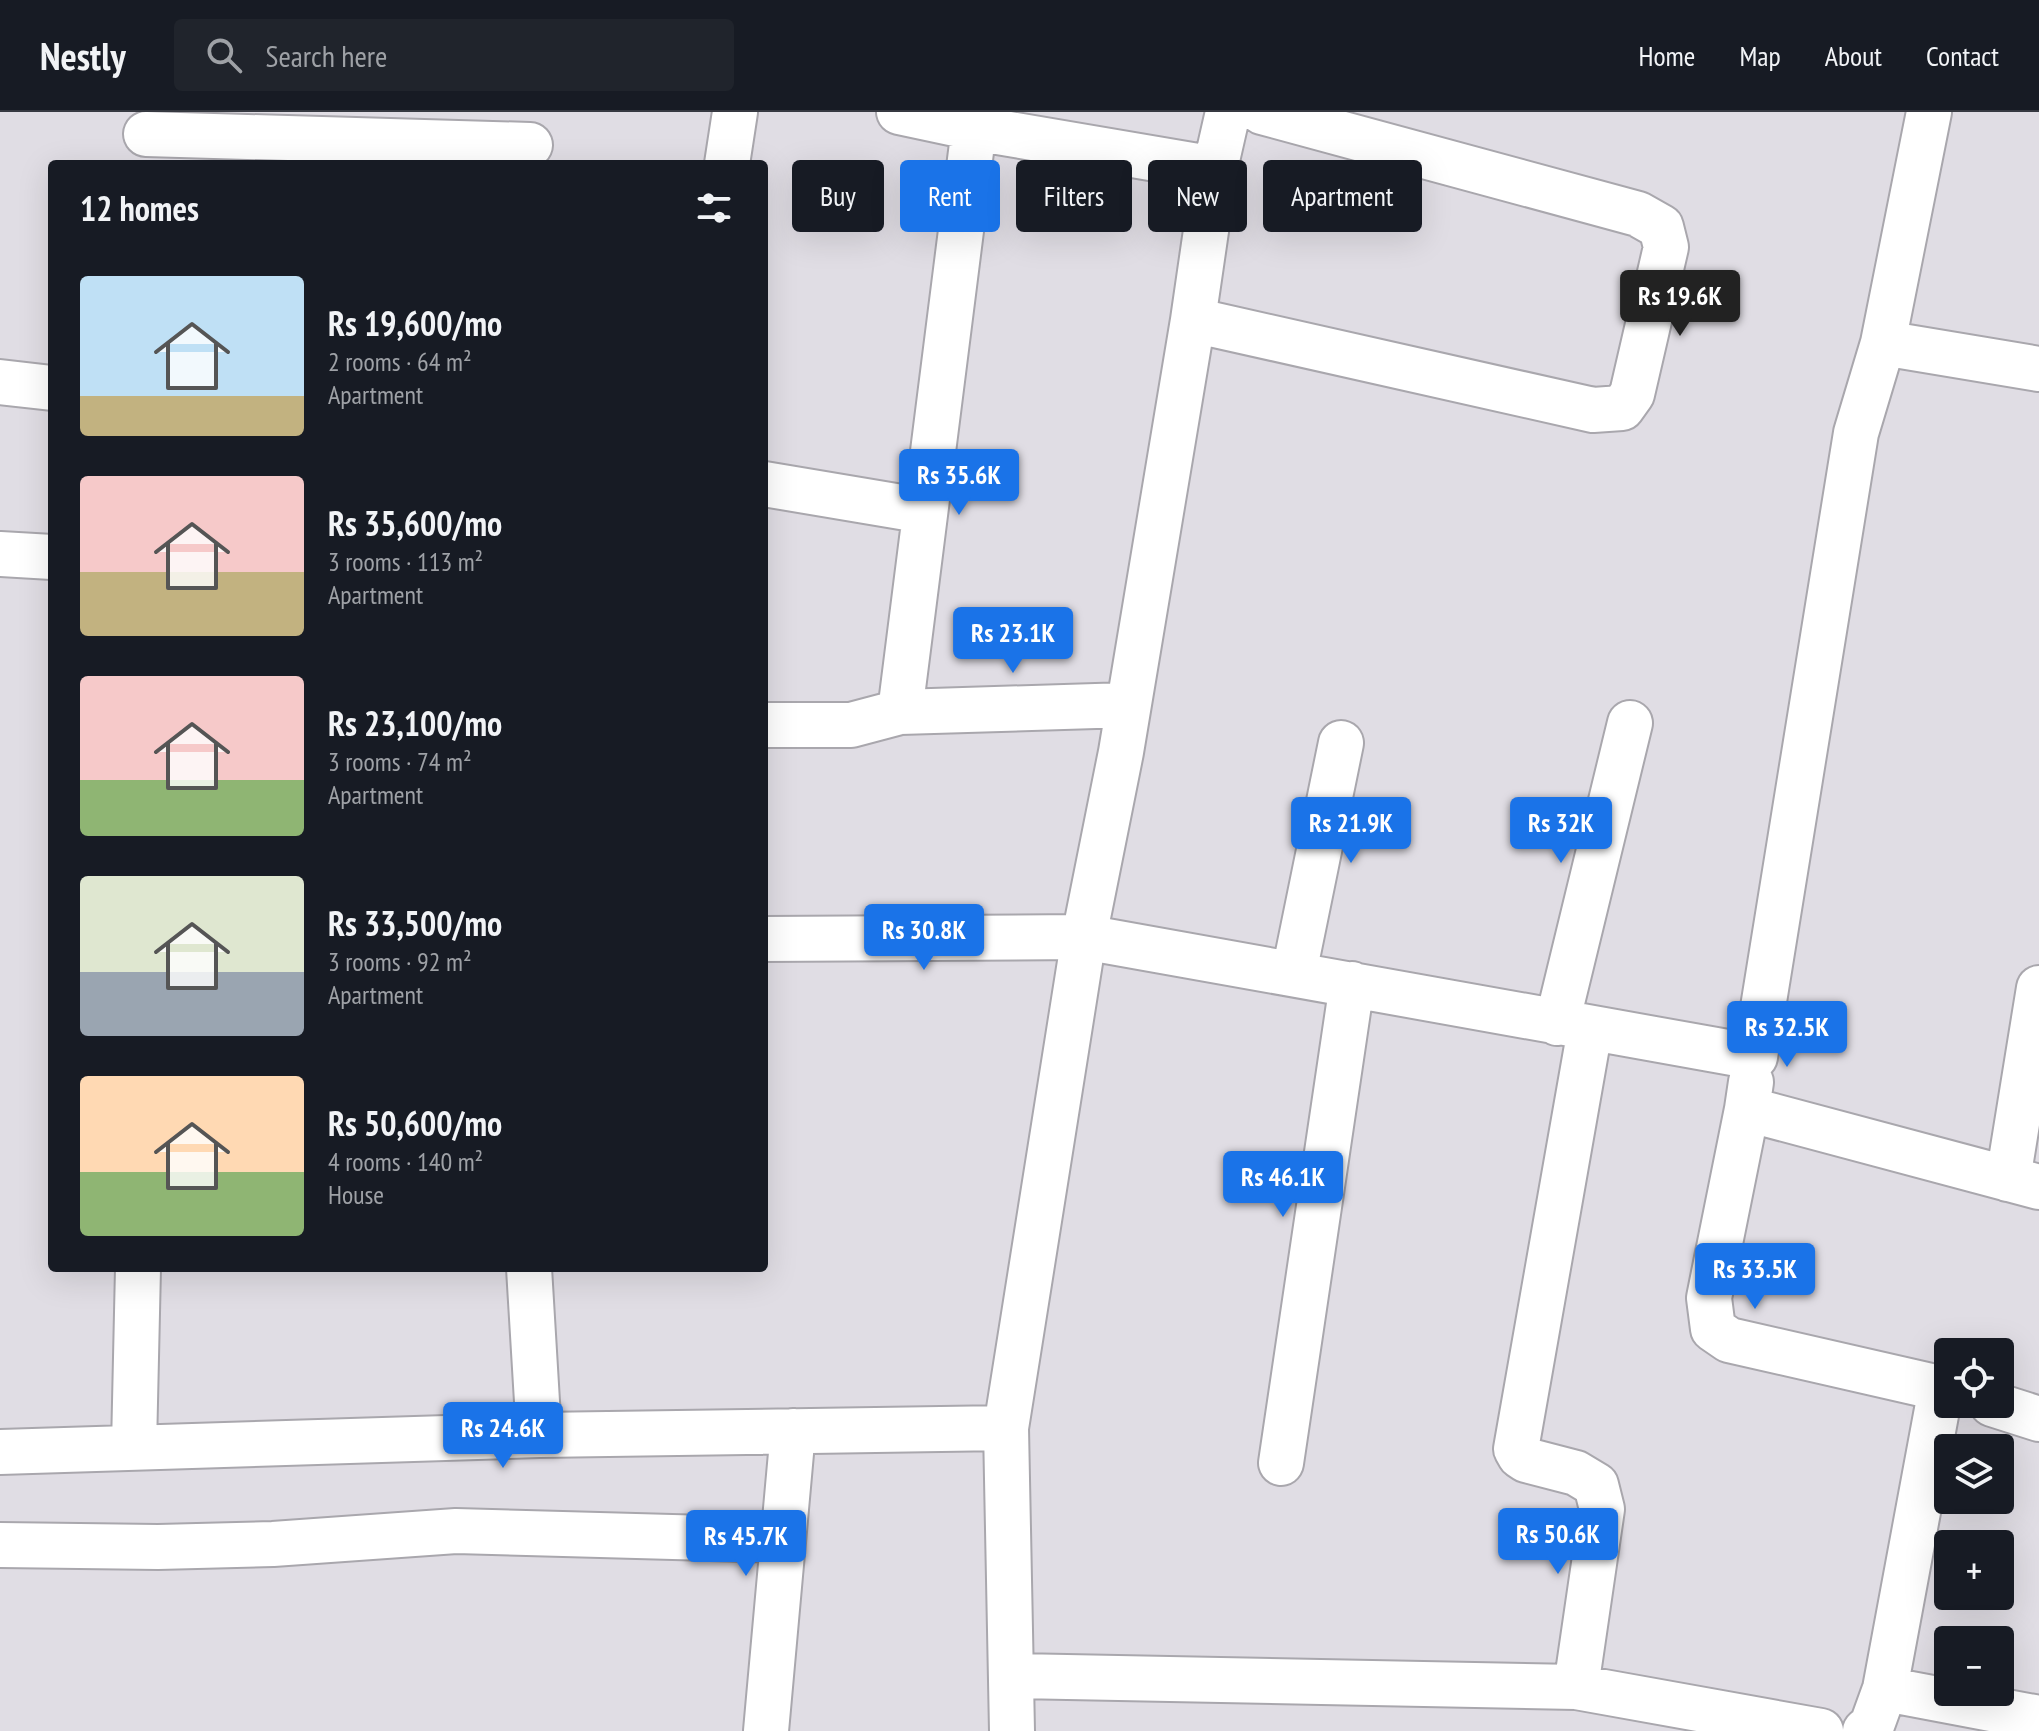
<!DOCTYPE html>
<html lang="en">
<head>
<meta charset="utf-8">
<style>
  :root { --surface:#171b24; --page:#20242c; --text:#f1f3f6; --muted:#9ea1a6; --line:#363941; --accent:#1a73e8 }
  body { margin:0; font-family:"PT Sans Narrow",sans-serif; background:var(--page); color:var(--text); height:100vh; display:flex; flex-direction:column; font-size:30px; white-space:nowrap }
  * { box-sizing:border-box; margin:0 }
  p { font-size:26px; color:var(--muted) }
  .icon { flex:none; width:44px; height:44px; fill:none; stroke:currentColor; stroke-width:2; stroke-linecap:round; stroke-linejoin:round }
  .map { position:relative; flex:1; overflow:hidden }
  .side { position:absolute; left:48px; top:48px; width:720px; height:1112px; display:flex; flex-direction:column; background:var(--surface); border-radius:8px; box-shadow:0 8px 32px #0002 }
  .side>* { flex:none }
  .top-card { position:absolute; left:792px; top:48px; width:760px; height:72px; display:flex; gap:16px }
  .controls { position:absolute; left:1934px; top:1226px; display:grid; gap:16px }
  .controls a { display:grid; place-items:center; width:80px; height:80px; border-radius:8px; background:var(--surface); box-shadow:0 8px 32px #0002; font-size:40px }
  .price { position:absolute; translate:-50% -68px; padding:0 18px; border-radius:8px; background:var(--accent); color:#fff; font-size:26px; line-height:52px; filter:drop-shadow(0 2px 4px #0008) }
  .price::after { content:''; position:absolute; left:50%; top:48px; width:24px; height:18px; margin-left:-12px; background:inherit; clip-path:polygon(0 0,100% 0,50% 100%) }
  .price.on { background:#222; color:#fff }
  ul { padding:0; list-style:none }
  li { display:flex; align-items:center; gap:24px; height:200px; padding:0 32px }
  li span { display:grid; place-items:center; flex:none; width:224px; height:160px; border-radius:8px; color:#555 }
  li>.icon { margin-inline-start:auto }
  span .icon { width:96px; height:96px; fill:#fffc; stroke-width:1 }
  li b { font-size:34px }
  h2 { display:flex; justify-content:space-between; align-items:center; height:96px; padding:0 32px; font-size:34px }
  .pill { padding:0 28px; border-radius:8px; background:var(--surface); box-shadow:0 8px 32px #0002; font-size:28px; line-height:72px }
  .pill.on { background:var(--accent); color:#fff }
  header { display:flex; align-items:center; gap:48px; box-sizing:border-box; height:112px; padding:0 40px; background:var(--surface); border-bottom:2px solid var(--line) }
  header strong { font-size:38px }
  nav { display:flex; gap:44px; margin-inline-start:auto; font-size:28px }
  .search { width:560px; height:72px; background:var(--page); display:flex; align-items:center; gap:20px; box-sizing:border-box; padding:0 28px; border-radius:8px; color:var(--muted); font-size:30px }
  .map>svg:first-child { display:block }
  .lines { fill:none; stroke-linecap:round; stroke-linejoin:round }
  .minor-casing { stroke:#a9a7ad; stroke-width:48 }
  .minor { stroke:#fff; stroke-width:44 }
</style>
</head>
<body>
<header>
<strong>Nestly</strong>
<div class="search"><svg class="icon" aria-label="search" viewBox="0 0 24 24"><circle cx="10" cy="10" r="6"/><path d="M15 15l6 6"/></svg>Search here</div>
<nav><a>Home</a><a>Map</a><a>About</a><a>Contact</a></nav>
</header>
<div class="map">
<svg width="2039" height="1619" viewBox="0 0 2039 1619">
  <rect width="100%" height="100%" fill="#e0dde4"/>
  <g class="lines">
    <defs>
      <path id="minor" d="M899 0 974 16 1215 57
        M146 22 530 33
        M727 52 735 0
        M1193 208 1593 298 1622 296 1632 282 1666 135 1661 115 1638 102 1262 0
        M1883 231 2039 257
        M0 270 52 276
        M764 372 925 399
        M0 442 52 445
        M900 600 1128 593
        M764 613H851L900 600 974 16
        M764 827 1084 825 1755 945 1856 321 1883 231 1929 0
        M1294 861 1341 631
        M1557 911 1630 611
        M1751 970 1747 997 2039 1075
        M1747 997 1709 1186 1713 1217 1729 1228 1948 1278
        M2008 1067 2039 876
        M529 1156 539 1323
        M1992 1292 2039 1307
        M134 1335 138 1156
        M0 1340 539 1323 1006 1316
        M1281 1351 1352 872
        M0 1433 158 1435 273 1432 456 1419 783 1428
        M1011 1564 1576 1575 1602 1397 1596 1373 1576 1361 1526 1348 1520 1344 1516 1337 1590 917
        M1576 1575 1821 1619
        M1885 1577 2039 1606
        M766 1619 793 1319
        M1012 1619 1006 1316 1084 825 1121 640 1193 208 1215 57 1228 0
        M1865 1619 1872 1613 1885 1577 1941 1276"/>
    </defs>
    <use href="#minor" class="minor-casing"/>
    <use href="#minor" class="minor"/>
  </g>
</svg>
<div class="controls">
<a><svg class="icon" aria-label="locate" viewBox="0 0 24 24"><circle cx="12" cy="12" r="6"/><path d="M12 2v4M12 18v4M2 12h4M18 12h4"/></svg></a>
<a><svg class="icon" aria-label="layers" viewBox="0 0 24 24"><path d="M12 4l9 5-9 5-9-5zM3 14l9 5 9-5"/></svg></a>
<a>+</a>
<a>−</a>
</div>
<b class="price on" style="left:1680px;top:226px">Rs 19.6K</b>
<b class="price" style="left:959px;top:405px">Rs 35.6K</b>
<b class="price" style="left:1013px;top:563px">Rs 23.1K</b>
<b class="price" style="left:1351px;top:753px">Rs 21.9K</b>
<b class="price" style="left:1561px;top:753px">Rs 32K</b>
<b class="price" style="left:924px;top:860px">Rs 30.8K</b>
<b class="price" style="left:1787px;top:957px">Rs 32.5K</b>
<b class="price" style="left:1283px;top:1107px">Rs 46.1K</b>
<b class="price" style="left:1755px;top:1199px">Rs 33.5K</b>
<b class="price" style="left:503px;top:1358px">Rs 24.6K</b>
<b class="price" style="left:1558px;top:1464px">Rs 50.6K</b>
<b class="price" style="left:746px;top:1466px">Rs 45.7K</b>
<div class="top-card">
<a class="pill">Buy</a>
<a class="pill on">Rent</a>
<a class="pill">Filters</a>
<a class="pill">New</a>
<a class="pill">Apartment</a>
</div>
<section class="side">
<h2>12 homes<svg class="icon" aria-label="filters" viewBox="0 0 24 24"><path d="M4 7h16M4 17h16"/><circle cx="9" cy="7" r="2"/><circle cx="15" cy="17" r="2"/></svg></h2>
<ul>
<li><span style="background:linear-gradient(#bfe0f5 75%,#c2b280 0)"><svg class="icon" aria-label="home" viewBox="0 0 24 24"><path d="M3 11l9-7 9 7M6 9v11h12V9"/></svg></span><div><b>Rs 19,600/mo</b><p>2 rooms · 64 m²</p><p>Apartment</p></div></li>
<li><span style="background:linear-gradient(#f6c9c9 60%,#c2b280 0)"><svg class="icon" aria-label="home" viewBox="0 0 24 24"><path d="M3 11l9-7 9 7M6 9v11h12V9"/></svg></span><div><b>Rs 35,600/mo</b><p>3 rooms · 113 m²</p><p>Apartment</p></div></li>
<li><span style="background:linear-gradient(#f6c9c9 65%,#8fb573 0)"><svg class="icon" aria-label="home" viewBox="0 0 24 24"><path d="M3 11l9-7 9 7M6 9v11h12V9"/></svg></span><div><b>Rs 23,100/mo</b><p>3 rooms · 74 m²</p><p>Apartment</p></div></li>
<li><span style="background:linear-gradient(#dfe7d0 60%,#9aa5b1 0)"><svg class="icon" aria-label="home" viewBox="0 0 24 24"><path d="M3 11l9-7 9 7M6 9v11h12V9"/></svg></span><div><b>Rs 33,500/mo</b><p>3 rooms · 92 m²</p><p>Apartment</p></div></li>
<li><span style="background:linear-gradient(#ffd9b3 60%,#8fb573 0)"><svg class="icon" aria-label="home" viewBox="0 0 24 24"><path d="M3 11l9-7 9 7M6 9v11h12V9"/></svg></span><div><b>Rs 50,600/mo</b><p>4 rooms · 140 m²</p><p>House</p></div></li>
</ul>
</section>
</div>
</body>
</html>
